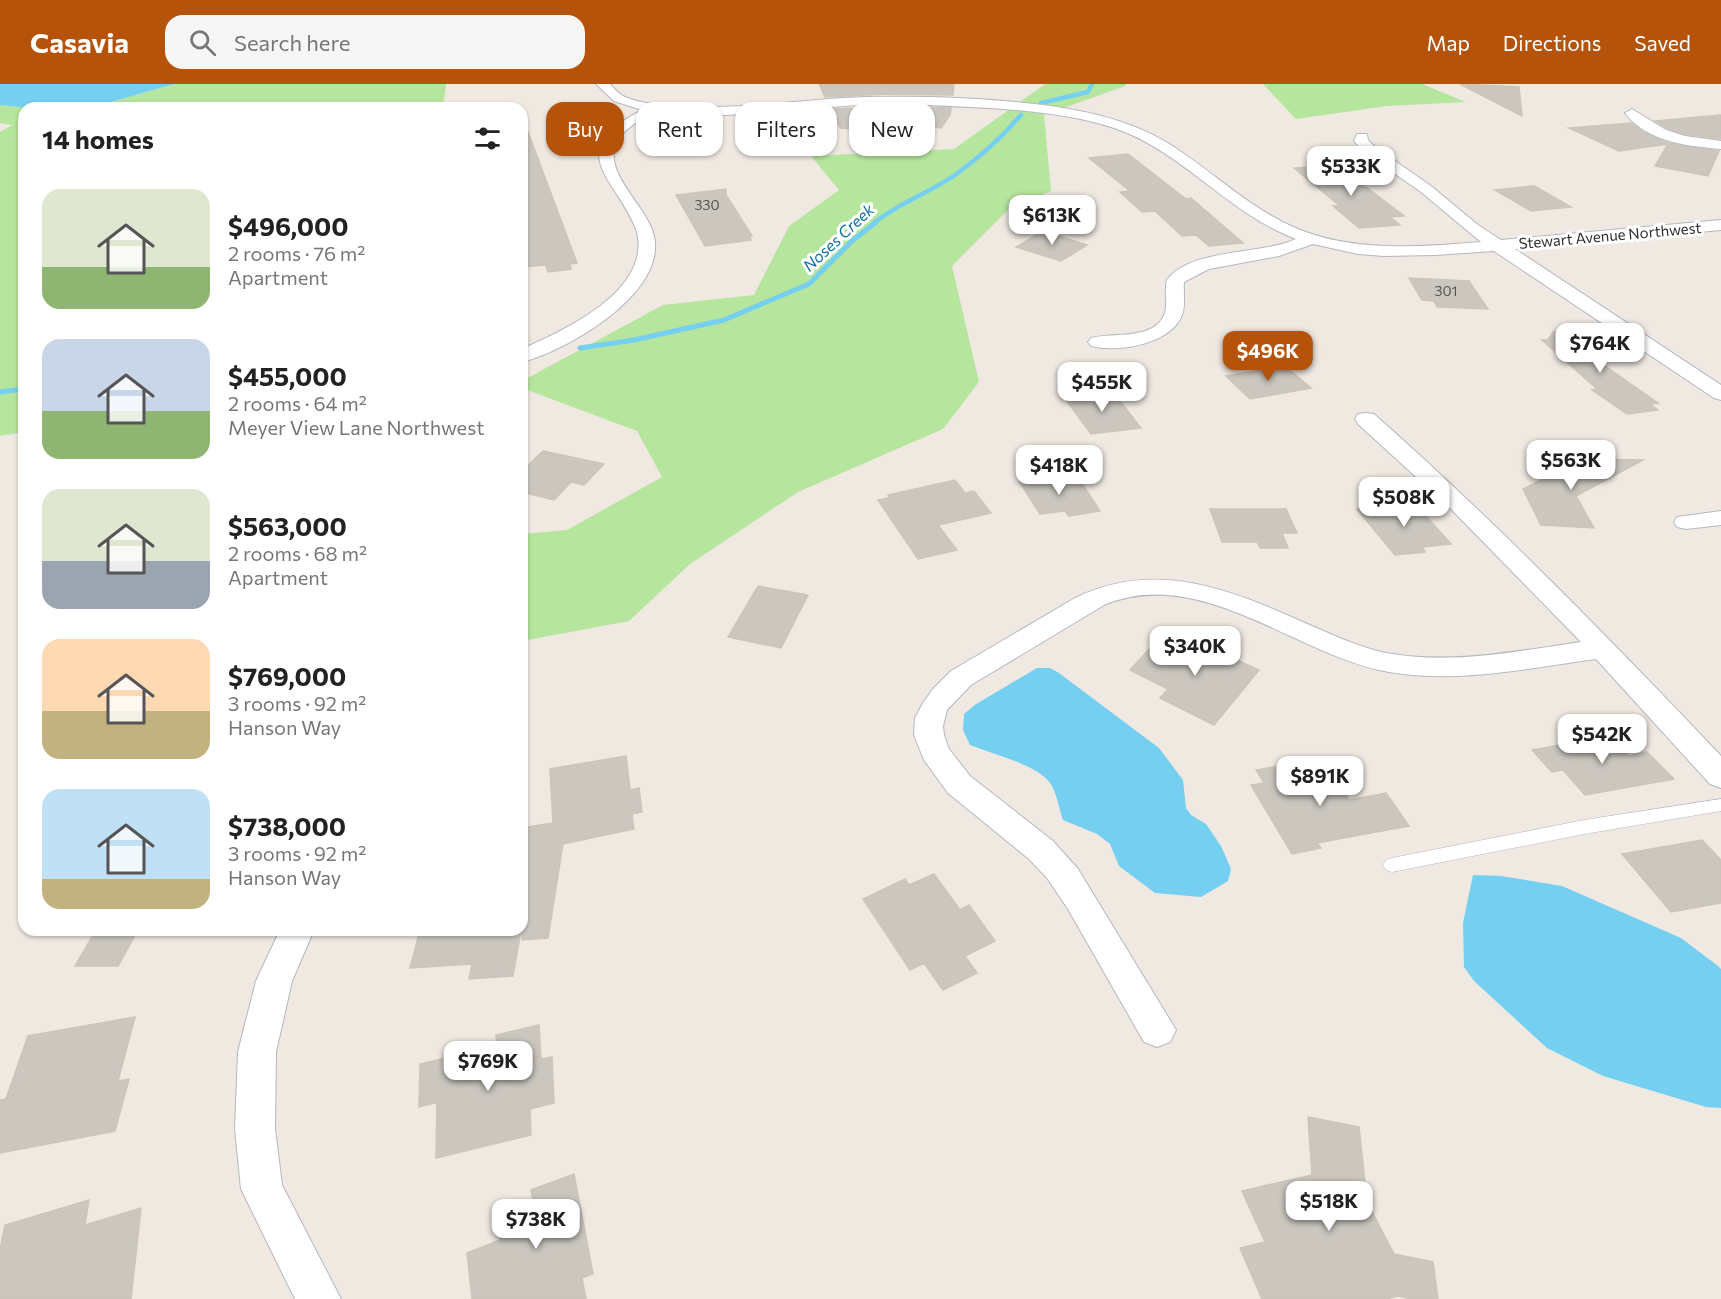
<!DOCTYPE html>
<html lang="en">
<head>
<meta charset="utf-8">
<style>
  :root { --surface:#fff; --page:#f6f6f6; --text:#222; --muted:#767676; --accent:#b45309 }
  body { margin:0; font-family:Commissioner,sans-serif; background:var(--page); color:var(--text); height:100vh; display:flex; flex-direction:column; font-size:22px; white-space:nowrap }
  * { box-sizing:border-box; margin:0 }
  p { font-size:20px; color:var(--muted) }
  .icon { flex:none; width:33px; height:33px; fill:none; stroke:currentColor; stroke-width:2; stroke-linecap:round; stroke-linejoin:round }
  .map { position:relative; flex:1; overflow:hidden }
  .sheet { position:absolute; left:18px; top:18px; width:510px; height:834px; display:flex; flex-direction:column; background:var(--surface); border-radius:18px; box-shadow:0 2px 4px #0004 }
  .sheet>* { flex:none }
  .guide { position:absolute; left:546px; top:18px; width:570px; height:54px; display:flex; gap:12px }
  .price { position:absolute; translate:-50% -51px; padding:0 14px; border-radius:12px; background:#fff; color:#222; font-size:20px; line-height:39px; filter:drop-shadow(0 2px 3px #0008) }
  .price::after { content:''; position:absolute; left:50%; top:36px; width:18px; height:14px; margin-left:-9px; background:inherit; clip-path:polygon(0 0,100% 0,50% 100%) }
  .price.on { background:var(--accent); color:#fff }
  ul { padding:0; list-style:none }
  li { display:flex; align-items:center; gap:18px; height:150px; padding:0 24px }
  li span { display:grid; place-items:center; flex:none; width:168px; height:120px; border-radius:18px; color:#555 }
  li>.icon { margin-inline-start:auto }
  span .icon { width:72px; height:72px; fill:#fffc; stroke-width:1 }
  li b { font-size:26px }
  h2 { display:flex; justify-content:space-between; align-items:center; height:72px; padding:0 24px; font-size:26px }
  .pill { padding:0 21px; border-radius:18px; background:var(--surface); box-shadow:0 2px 4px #0004; font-size:21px; line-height:54px }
  .pill.on { background:var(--accent); color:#fff }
  header { display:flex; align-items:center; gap:36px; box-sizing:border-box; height:84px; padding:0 30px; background:var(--accent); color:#fff }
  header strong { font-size:28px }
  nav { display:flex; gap:33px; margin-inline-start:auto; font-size:21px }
  .search { width:420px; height:54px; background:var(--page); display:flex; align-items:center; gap:15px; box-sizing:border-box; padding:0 21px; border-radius:18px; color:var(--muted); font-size:22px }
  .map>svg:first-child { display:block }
  .green { fill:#b6e59e }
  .water { fill:#75cff0 }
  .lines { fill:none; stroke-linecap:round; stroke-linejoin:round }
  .stream-far1 { stroke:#75cff0; stroke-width:4.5 }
  .stream { stroke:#75cff0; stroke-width:5 }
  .building { fill:#cbc7bf; stroke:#cbc5ba; stroke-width:1.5 }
  .lane-casing { stroke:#b4b7c1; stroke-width:1 }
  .street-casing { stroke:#b4b7c1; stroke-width:2 }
  .lane { fill:#fff; fill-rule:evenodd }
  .street { fill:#fff; fill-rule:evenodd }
  .labels { text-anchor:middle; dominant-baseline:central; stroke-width:6; stroke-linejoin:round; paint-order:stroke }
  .far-number-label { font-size:14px; fill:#555452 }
  .far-street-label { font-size:15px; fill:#2e2e2e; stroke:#fff }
  .far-water-label { font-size:16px; font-style:italic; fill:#0d6fa3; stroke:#fff }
</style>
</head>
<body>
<header>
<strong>Casavia</strong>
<div class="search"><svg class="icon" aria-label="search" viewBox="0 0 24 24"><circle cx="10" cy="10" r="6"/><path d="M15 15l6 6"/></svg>Search here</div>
<nav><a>Map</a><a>Directions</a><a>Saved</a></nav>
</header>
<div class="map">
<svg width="1721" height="1215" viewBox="0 0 1721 1215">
  <rect width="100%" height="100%" fill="#efe9e1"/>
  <path class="green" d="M174 0H446L443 24H90Z
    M1045 0H1126L1125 2 1044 31 1051 107 1010 124 952 182 979 298 943 345 798 408 690 480 629 537 522 557V450L567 446 662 393 637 347 522 304V297L663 221 754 211 789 142 839 106 811 72 954 65Z
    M1263 0H1422L1466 18 1387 22 1296 35Z
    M0 21 29 24H24V348L0 352V48L12 41 0 39Z"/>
  <path class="water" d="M0 0H174L90 24H29L0 21Z
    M1037 584H1050L1059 589 1159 664 1183 696 1186 724 1191 731 1206 740 1221 762 1231 785 1228 797 1201 813 1155 809 1119 782 1110 760 1097 750 1063 736C1059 725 1057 709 1050 699 1038 681 992 670 970 661L963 646 964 630 976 620Z
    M1473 791 1501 792 1562 802 1681 854 1718 882 1721 885V1024L1706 1023 1603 992 1547 964 1474 897 1464 883 1463 839Z"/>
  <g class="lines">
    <path class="stream-far1" d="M1041 19 1088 8 1092 0
      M874 139C899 119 929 109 955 91 979 74 1002 53 1021 31"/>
    <path class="stream" d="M580 264 634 256 724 236 809 200 852 157 876 138
      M0 308 24 305"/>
  </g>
  <path class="building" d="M819 0H954L953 11 885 10 825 13Z
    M1460 0 1519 3 1522 32Z
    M893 23 951 24 950 31 941 44 911 41 854 45 840 44 831 25Z
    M1721 31V55L1685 50 1667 44 1655 37Z
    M1631 39 1643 48 1668 59 1719 67 1708 92 1655 82 1668 60 1619 67 1569 44Z
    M525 40 577 179 570 180 571 185 548 188 546 181 522 183V41Z
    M1128 70 1186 115 1191 114 1243 159 1209 162 1196 151 1182 152 1155 127 1142 128 1120 108 1130 107 1089 74Z
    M1337 81 1404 132 1390 133 1400 141 1359 144 1333 122H1340L1294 84Z
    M1534 102 1571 123 1531 127 1495 106Z
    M726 105V111L752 152 750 153 751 156 705 162 676 111Z
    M1043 147 1087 161 1061 177 1016 163Z
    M1409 194 1469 197 1488 225 1437 223 1434 217 1422 216Z
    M1554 247 1565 255 1586 254 1611 274 1595 275 1658 319 1650 320 1658 326 1627 330 1592 306 1597 305 1542 256H1548Z
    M1285 282 1311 304 1250 315 1226 292Z
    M1112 307 1141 344 1091 350 1064 313Z
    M543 367 604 380 584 401 571 398 554 416 522 408V387Z
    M1582 375 1643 376 1576 412 1594 444 1541 441 1523 405Z
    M1056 391 1062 401 1081 398 1100 427 1069 432 1065 427 1040 430 1019 397Z
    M955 396 965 409 974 407 991 429 938 441 957 466 918 475 878 416 889 414 888 411Z
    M1415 420 1451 460 1422 463 1425 468 1395 471 1357 425Z
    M1210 425H1286L1297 449H1282L1288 464H1260L1257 458H1222Z
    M758 502 808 511 781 564 728 553Z
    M1162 551 1195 567 1201 560 1259 586 1214 641 1160 614 1168 605 1130 586Z
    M1610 652 1629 672 1647 668 1674 695 1585 711 1563 686 1552 688 1532 666Z
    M626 672 630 706 639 704 642 728 632 730 634 745 563 760 548 854 522 856V744L553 739 550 685Z
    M1322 675 1349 716 1386 709 1409 742 1317 759 1321 764 1292 770 1251 701 1264 699 1256 686Z
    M1702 756 1721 776V819L1671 828 1622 770Z
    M934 790 960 826 969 821 995 857 965 872 977 889 943 906 924 879 910 886 863 815 905 795 909 801Z
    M96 846H138L118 882H75Z
    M420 846H521L513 892 469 895 472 880 410 884Z
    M135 933 118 997 129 995 115 1047 0 1069V1016L6 1015 28 952Z
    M539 941 541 975 552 973 554 1019 530 1025 531 1051 436 1074 437 1018 419 1023 420 980 497 962 496 951Z
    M1308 1033 1359 1043 1367 1118 1394 1170 1433 1178 1438 1215H1411L1398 1212 1386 1215H1262L1240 1164 1265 1158 1242 1107 1312 1091Z
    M574 1090 593 1190 582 1194 586 1215H472L467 1169 500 1156 496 1133 534 1120 531 1106Z
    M89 1116 85 1141 141 1124 131 1215H0V1165L5 1141Z"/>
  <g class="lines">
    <defs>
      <path id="lane" d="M1721 715V727L1584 750 1392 788 1386 786 1383 781 1386 776 1392 774 1584 736Z"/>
      <path id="street" d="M596 0H610C614 4 618 9 623 12 637 19 654 20 668 21 734 28 799 15 865 13 918 12 972 13 1025 19 1073 24 1124 33 1166 58 1209 84 1245 121 1291 142 1350 169 1419 163 1481 158L1421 108 1365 69 1354 57 1357 50H1367L1368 56 1375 63 1431 102 1478 141 1501 156 1721 136V146L1515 165 1721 301V316L1714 314 1494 167 1435 171 1384 172 1358 170 1313 160 1279 172 1209 185 1184 198C1183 209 1186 221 1182 231 1171 260 1119 269 1091 262L1088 258 1091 254C1113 248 1155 257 1165 229 1168 219 1164 207 1167 196 1190 164 1262 171 1296 155 1229 130 1184 69 1117 45 1076 31 1033 27 990 24 947 22 904 19 861 21 817 23 772 29 727 31 712 31 696 32 681 31 673 30 663 27 656 29 642 33 621 47 616 60 603 90 648 123 654 152 667 209 567 267 522 278V265C565 246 651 207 637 148 617 93 560 69 642 26L614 17Z
        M1632 25 1666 46 1685 52 1721 57V65C1687 62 1647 58 1625 29Z
        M1366 329 1374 330C1496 438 1609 554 1721 672V704L1710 700 1596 575C1528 584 1458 600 1389 588 1297 572 1200 480 1104 521L971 601 947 626 943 642 944 651 949 665 970 692 1053 757 1078 785 1176 946 1170 958 1157 963 1144 958 1068 825 1047 794 1029 775 948 709 924 676 914 651 915 634 923 619 933 605 951 587 1075 514C1156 475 1229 505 1305 539 1331 550 1358 563 1386 569 1451 581 1517 567 1581 558L1451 425 1358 340 1355 335 1358 330Z
        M1721 427V441L1686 445 1677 443 1674 438 1677 433Z
        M280 846H314L292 897 276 968 275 1045 282 1101 341 1215H295L241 1105 235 1045 238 968 256 897Z"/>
    </defs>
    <use href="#lane" class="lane-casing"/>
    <use href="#street" class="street-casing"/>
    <use href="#lane" class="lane"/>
    <use href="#street" class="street"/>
  </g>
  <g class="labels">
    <g class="far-number-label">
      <text x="707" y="120">330</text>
      <text x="1446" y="206">301</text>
    </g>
    <g class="far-street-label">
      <text transform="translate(1610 151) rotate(-5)">Stewart Avenue Northwest</text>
    </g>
    <g class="far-water-label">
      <text transform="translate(838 153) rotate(-43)">Noses Creek</text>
    </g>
  </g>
</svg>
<b class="price" style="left:1351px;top:113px">$533K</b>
<b class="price" style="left:1052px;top:162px">$613K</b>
<b class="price" style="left:1600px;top:290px">$764K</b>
<b class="price on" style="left:1268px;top:298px">$496K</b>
<b class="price" style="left:1102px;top:329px">$455K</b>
<b class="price" style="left:1571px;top:407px">$563K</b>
<b class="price" style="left:1059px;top:412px">$418K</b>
<b class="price" style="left:1404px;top:444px">$508K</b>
<b class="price" style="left:1195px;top:593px">$340K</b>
<b class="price" style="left:1602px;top:681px">$542K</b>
<b class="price" style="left:1320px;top:723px">$891K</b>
<b class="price" style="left:488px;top:1008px">$769K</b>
<b class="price" style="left:1329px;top:1148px">$518K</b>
<b class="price" style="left:536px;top:1166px">$738K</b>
<div class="guide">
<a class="pill on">Buy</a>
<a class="pill">Rent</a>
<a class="pill">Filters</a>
<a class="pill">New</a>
</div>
<section class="sheet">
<h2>14 homes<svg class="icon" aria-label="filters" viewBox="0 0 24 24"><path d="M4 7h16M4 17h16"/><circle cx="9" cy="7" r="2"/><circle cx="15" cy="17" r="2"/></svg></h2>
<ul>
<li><span style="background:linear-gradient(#dfe7d0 65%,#8fb573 0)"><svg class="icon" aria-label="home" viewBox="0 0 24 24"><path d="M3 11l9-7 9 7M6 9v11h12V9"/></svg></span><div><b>$496,000</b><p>2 rooms · 76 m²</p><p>Apartment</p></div></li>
<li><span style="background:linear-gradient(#c9d6e8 60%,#8fb573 0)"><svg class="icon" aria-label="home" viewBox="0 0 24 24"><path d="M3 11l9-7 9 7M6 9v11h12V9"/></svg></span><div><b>$455,000</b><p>2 rooms · 64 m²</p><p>Meyer View Lane Northwest</p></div></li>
<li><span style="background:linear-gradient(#dfe7d0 60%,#9aa5b1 0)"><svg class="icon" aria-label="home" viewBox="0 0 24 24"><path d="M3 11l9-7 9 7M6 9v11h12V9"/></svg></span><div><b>$563,000</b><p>2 rooms · 68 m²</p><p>Apartment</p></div></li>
<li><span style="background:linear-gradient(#ffd9b3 60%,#c2b280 0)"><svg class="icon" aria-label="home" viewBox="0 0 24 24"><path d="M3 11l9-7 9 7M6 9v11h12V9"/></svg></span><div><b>$769,000</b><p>3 rooms · 92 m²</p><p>Hanson Way</p></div></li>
<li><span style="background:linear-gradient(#bfe0f5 75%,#c2b280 0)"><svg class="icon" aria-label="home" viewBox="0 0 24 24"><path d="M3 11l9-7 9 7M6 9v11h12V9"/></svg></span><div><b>$738,000</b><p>3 rooms · 92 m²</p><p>Hanson Way</p></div></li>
</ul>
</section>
</div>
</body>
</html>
